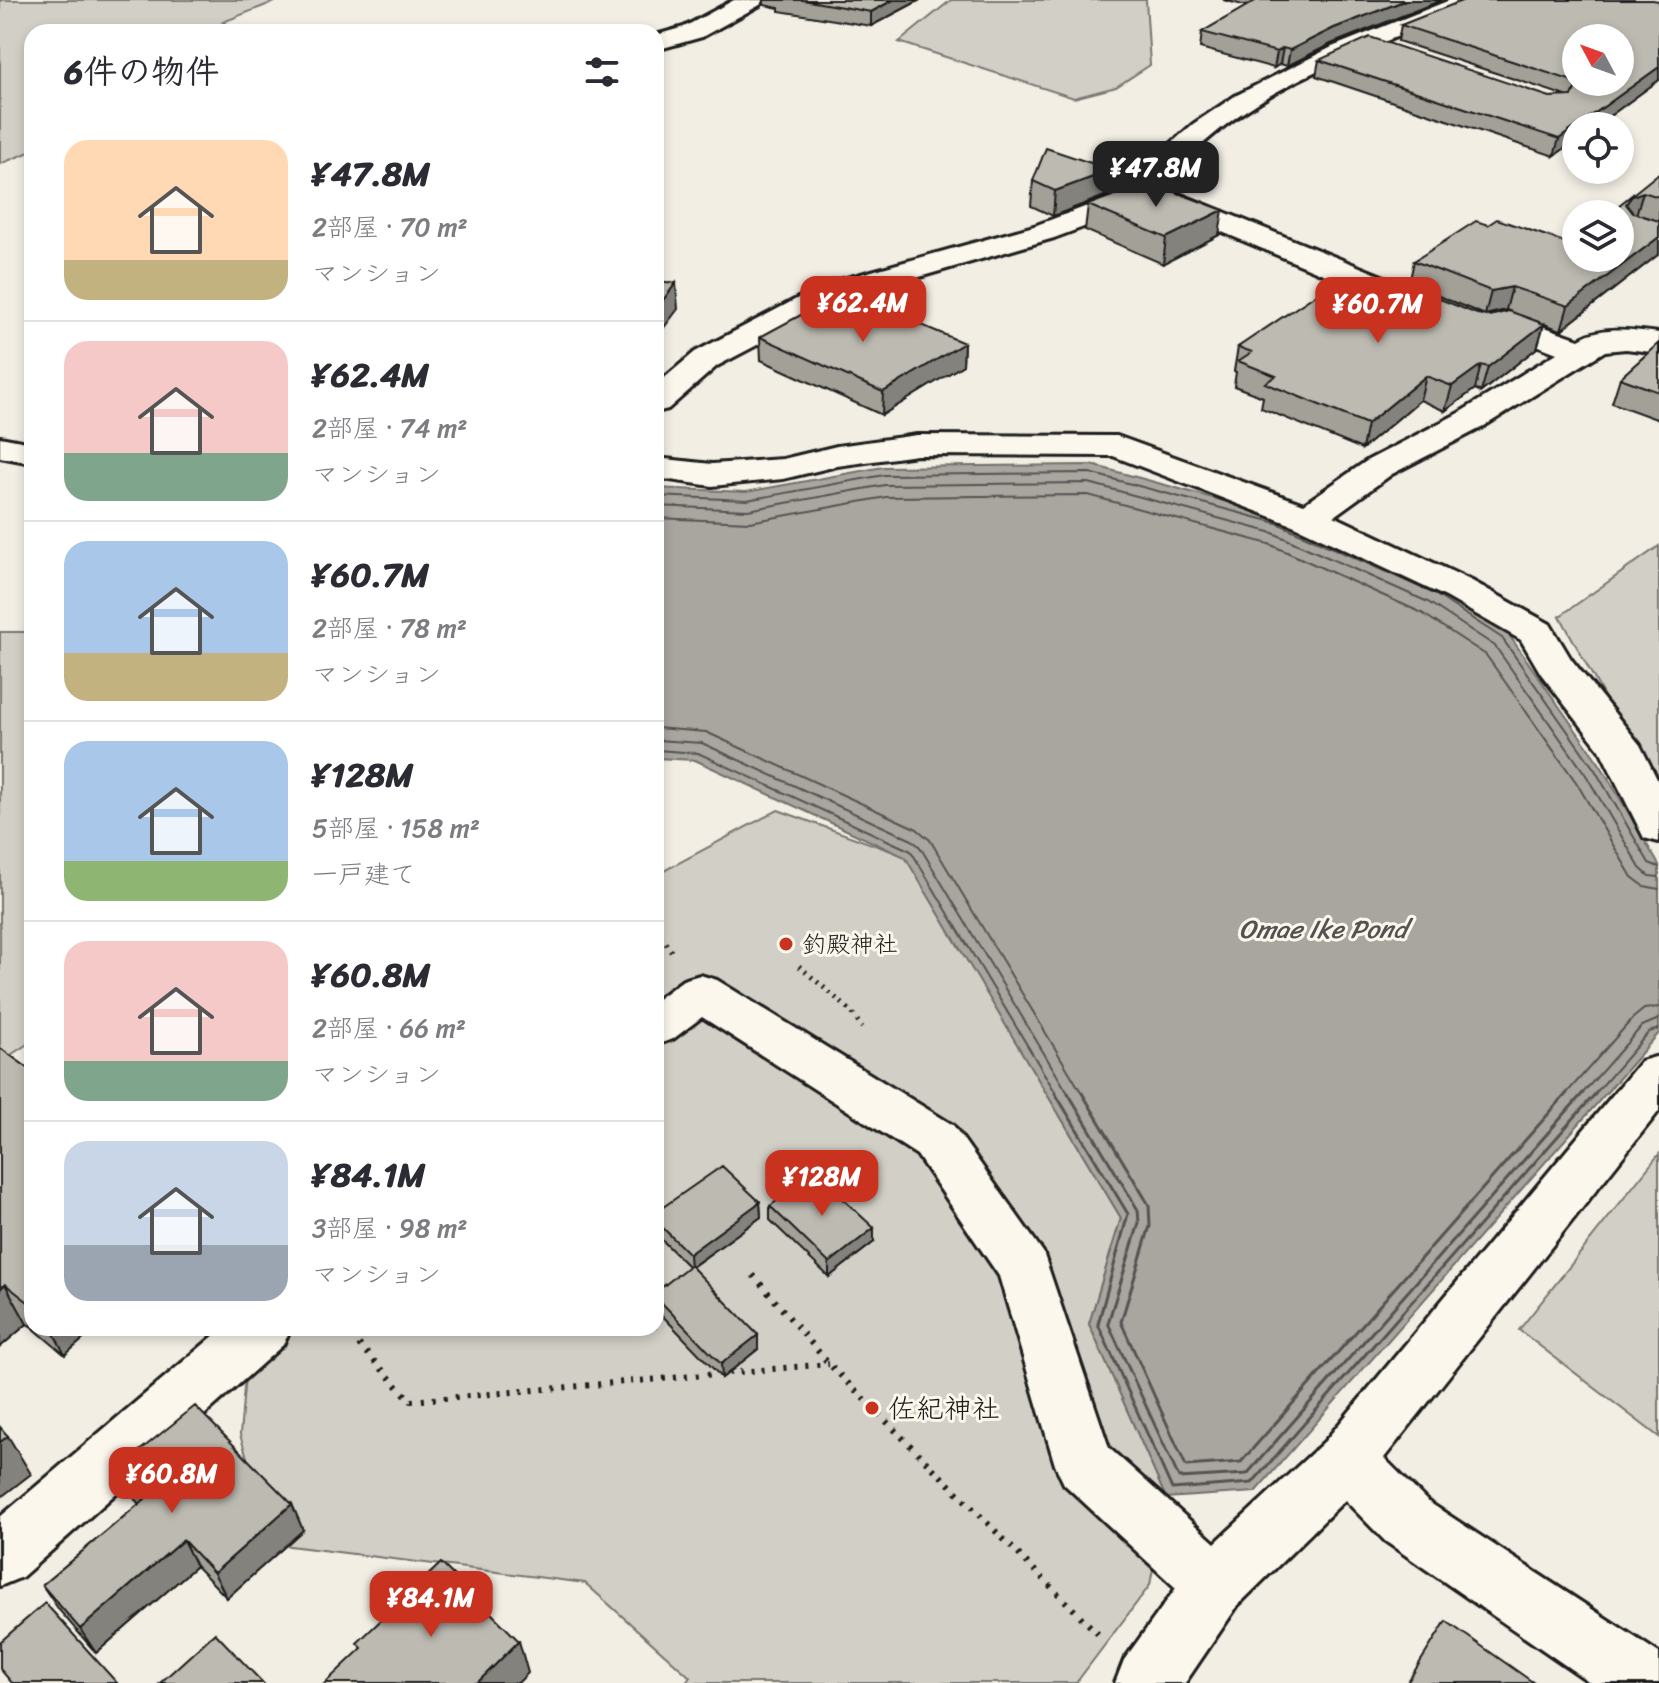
<!DOCTYPE html>
<html lang="ja">
<head>
<meta charset="utf-8">
<style>
  :root { --surface:#fff; --page:#f7f7f7; --text:#2b2b33; --muted:#7c7c81; --line:#e1e1e2; --accent:#c8321e }
  body { margin:0; font-family:Sriracha,"Klee One",sans-serif; background:var(--page); color:var(--text); height:100vh; display:flex; flex-direction:column; font-size:30px; white-space:nowrap }
  * { box-sizing:border-box; margin:0 }
  p { font-size:26px; color:var(--muted) }
  .icon { flex:none; width:44px; height:44px; fill:none; stroke:currentColor; stroke-width:2; stroke-linecap:round; stroke-linejoin:round }
  .map { position:relative; flex:1; overflow:hidden }
  .side { position:absolute; left:24px; top:24px; width:640px; height:1312px; display:flex; flex-direction:column; background:var(--surface); border-radius:24px; box-shadow:0 4px 12px #0003 }
  .side>* { flex:none }
  .needle { width:52px; rotate:311deg }
  .tools { position:absolute; left:1562px; top:24px; display:grid; gap:16px }
  .tools a { display:grid; place-items:center; width:72px; height:72px; border-radius:50%; background:var(--surface); box-shadow:0 4px 12px #0003; font-size:40px }
  .price { position:absolute; translate:-50% -68px; padding:0 18px; border-radius:16px; background:var(--accent); color:#fff; font-size:26px; line-height:52px; filter:drop-shadow(0 2px 4px #0008) }
  .price::after { content:''; position:absolute; left:50%; top:48px; width:24px; height:18px; margin-left:-12px; background:inherit; clip-path:polygon(0 0,100% 0,50% 100%) }
  .price.selected { background:#222; color:#fff }
  ul { padding:0; list-style:none }
  li { display:flex; align-items:center; gap:24px; height:200px; padding:0 40px }
  li+li { border-top:2px solid var(--line) }
  li span { display:grid; place-items:center; flex:none; width:224px; height:160px; border-radius:24px; color:#555 }
  li>.icon { margin-inline-start:auto }
  span .icon { width:96px; height:96px; fill:#fffc; stroke-width:1 }
  li b { font-size:34px }
  h2 { display:flex; justify-content:space-between; align-items:center; height:96px; padding:0 40px; font-size:34px }
  .map>svg:first-child { display:block }
  .green { fill:#d2cfc6; stroke:#777671; stroke-width:2 }
  .water { fill:#a9a6a0; stroke:#716f6b; stroke-width:2 }
  .lines { fill:none; stroke-linecap:round; stroke-linejoin:round }
  .shore-far1 { stroke:#545351; stroke-width:2 }
  .shore { stroke:#545351; stroke-width:3 }
  .minor-casing { stroke:#1c1c1c; stroke-width:6 }
  .path-far1 { stroke:#1c1c1c; stroke-width:5; stroke-dasharray:2 6; stroke-linecap:butt }
  .path { stroke:#1c1c1c; stroke-width:6; stroke-dasharray:3 8; stroke-linecap:butt }
  .minor { fill:#fbf7ec; fill-rule:evenodd }
  .wall { fill:#a3a098; stroke:#1c1c1c; stroke-width:2 }
  .shaded-wall { fill:#84827c; stroke:#1c1c1c; stroke-width:2 }
  .building { fill:#bdbab1; stroke:#1c1c1c; stroke-width:2; fill-rule:evenodd }
  .poi-dot { fill:#c8321e; stroke:#fbf7ec; stroke-width:3 }
  .labels { text-anchor:middle; dominant-baseline:central; stroke-width:6; stroke-linejoin:round; paint-order:stroke }
  .poi-label { font-size:24px; fill:#1c1c1c; stroke:#fbf7ec; text-anchor:start }
  .water-label { font-size:26px; font-style:italic; fill:#545351; stroke:#fbf7ec }
  .near-poi-label { font-size:28px; fill:#1c1c1c; stroke:#fbf7ec; text-anchor:start }
</style>
</head>
<body>
<div class="map">
<svg width="1659" height="1683" viewBox="0 0 1659 1683">
  <rect width="100%" height="100%" fill="#f2eee4"/>
  <filter id="ink" filterUnits="userSpaceOnUse"><feTurbulence type="fractalNoise" baseFrequency=".0125" numOctaves="2"/><feDisplacementMap in="SourceGraphic" scale="16" xChannelSelector="R" yChannelSelector="G"/><feConvolveMatrix kernelMatrix="1 2 1 2 8 2 1 2 1" color-interpolation-filters="sRGB"/></filter>
  <g filter="url(#ink)">
    <path class="green" d="M0 0H279L223 22 244 32H32V151L0 164Z
      M951 0H1146L1150 65 1116 87 1074 98 899 42Z
      M1659 546V797L1560 616Z
      M0 632H32V1041L0 1062Z
      M778 810 905 856 1121 1218 1089 1324 1166 1498 1150 1585 1076 1683H686L690 1677 585 1583 274 1544 240 1435 249 1328H656V875Z
      M1659 1154V1437L1519 1330Z"/>
    <path class="water" d="M1092 465 1279 516 1437 586 1507 632 1601 766 1659 865V1033L1255 1492 1166 1498 1089 1324 1121 1218 905 857 695 760 656 758V488L746 492 883 467Z"/>
    <g class="lines">
      <path class="shore-far1" d="M656 496 747 500 884 475 1090 473 1277 523 1433 593 1502 638 1595 770 1649 863 1659 867
        M656 506 748 510 885 485 1089 483 1273 533 1428 602 1495 646 1586 775 1640 868 1649 876 1659 877
        M656 518 750 522 886 497 1088 495 1269 544 1422 613 1486 655 1576 782 1632 877 1644 886 1659 889
        M656 728 706 732 917 829 930 840 1083 1095
        M656 740 702 743 912 840 920 847 1069 1095
        M656 750 698 753 911 851 1057 1095
        M1565 1095 1633 1018 1644 1009 1659 1007
        M1581 1095 1642 1026 1659 1019
        M1594 1095 1649 1032 1659 1029"/>
      <path class="shore" d="M1055 1093 1128 1214 1098 1324 1172 1489 1252 1483 1596 1093
        M1068 1093 1138 1210 1139 1223 1108 1323 1179 1478 1247 1474 1583 1093
        M1082 1093 1149 1205 1150 1226 1121 1322 1186 1466 1241 1462 1567 1093"/>
      <defs>
        <path id="minor" d="M734 0H764L760 5 702 37 656 50V35L684 27Z
          M1450 0H1483L1479 5C1374 47 1226 92 1163 191L1177 193 1429 295 1433 302 1429 309 1418 311 1407 309 1157 205 1154 201 1054 238 847 298 717 366 668 409 656 412V385L695 352 825 284 1034 226 1138 187 1159 154 1193 124 1235 96 1332 47Z
          M1505 313 1579 339C1602 325 1634 330 1659 333V353L1626 349 1605 351 1481 428 1392 474 1334 516 1472 581 1550 624 1571 659 1640 745 1659 783V842L1644 838 1600 750 1541 674 1521 640 1446 597 1295 526 1113 456 917 455 837 466 783 479 712 486 656 478V458L712 464 783 459 837 446 917 435 1117 436 1304 504 1368 460 1457 414 1557 353 1503 332 1486 336 1475 334 1470 327 1475 320Z
          M0 437 32 443V463L0 457Z
          M700 975 717 980 953 1125 1043 1252 1109 1448 1215 1543 1325 1441 1641 1061 1659 1056V1111L1384 1458 1427 1501 1659 1653V1683H1591L1385 1541 1345 1500 1238 1605 1185 1683H1115L1124 1660 1176 1588 1064 1484 1055 1465 999 1276 917 1155 702 1017 673 1039 656 1045V1000L683 980Z
          M223 1328H291L283 1345 22 1577 0 1586V1517Z"/>
      </defs>
      <use href="#minor" class="minor-casing"/>
      <path class="path-far1" d="M656 930 672 952
        M799 966 851 1011 862 1028"/>
      <path class="path" d="M753 1275 829 1364 1102 1638
        M344 1328 411 1401 829 1364"/>
      <use href="#minor" class="minor"/>
    </g>
    <path class="wall" d="M764 0H920L871 26 779 11V8L764 5Z
      M1223 0H1442L1331 44 1287 66 1280 64 1274 68 1200 48 1202 32 1247 6Z
      M1401 25 1659 80 1596 126H1576V140L1554 156 1316 76 1319 60 1550 97 1566 96 1398 41Z
      M1112 170 1110 194 1053 216 1031 206 1033 181Z
      M1659 173V254L1561 330 1522 316 1544 324 1537 348 1481 392 1475 389 1445 411 1420 400 1362 449 1261 408 1263 397 1234 386 1236 372 1234 371 1238 347 1353 284 1380 283 1477 314 1490 316 1509 311 1506 310 1485 315 1409 284 1414 261 1488 225 1570 244 1620 214Z
      M1088 205 1219 235 1163 264 1085 230Z
      M760 337 964 343 963 365 882 415 761 360Z
      M1659 343V420L1612 403 1620 378Z
      M0 1048 32 1071V1327L27 1324 0 1347Z
      M760 1202 761 1217 692 1267 758 1349 722 1378 656 1309V1292L689 1267 656 1234V1212Z
      M770 1206 874 1242 829 1277 770 1220Z
      M33 1328H96L65 1355Z
      M117 1469 303 1530 227 1598 196 1566 96 1653 59 1610 42 1585 139 1504 131 1495Z"/>
    <path class="shaded-wall" d="M893 0H920L871 26V12Z
      M1406 0H1442L1331 44 1287 66 1290 50 1334 28Z
      M1283 48 1280 64 1274 68 1277 52Z
      M1659 67V80L1596 126H1577Z
      M1576 127V140L1554 156 1559 139Z
      M1112 170 1110 194 1053 216 1055 191Z
      M1643 192 1636 215 1625 219 1626 204 1632 196Z
      M1223 210 1219 235 1163 264 1166 238Z
      M1659 237V254L1561 330 1568 306Z
      M676 283 678 309 656 338V309Z
      M1512 287 1506 310 1485 315 1491 291Z
      M1544 324 1537 348 1481 392 1488 367Z
      M964 343 963 365 882 415 883 392Z
      M1481 365 1475 389 1445 411 1452 386Z
      M1426 376 1420 400 1362 449 1367 424Z
      M760 1202 761 1217 690 1268 689 1254Z
      M874 1228V1242L829 1277V1263Z
      M5 1284 27 1324 0 1347V1289Z
      M51 1328H96L65 1355Z
      M758 1335V1349L722 1378 721 1364Z
      M8 1436 31 1474 0 1498V1442Z
      M292 1504 303 1530 227 1598 214 1573Z
      M183 1540 196 1566 96 1653 80 1629Z
      M519 1641 528 1673 518 1683H477Z"/>
    <path class="building" d="M803 0H893L871 12Z
      M1257 0H1406L1334 28 1290 50 1283 48 1277 52 1202 32Z
      M1464 0H1653L1659 1V67L1559 139 1319 60 1370 37 1550 97 1572 96 1576 87 1570 80 1401 25ZM1576 38H1620V82H1576Z
      M1046 148 1112 170 1055 191 1033 181Z
      M1659 173V197L1643 192 1632 196 1626 204 1633 213 1659 221V237L1568 306 1512 287 1491 291 1414 261 1476 221 1488 225 1497 219 1570 244 1576 239V258H1620V214H1608Z
      M1149 182 1223 210 1166 238 1088 205Z
      M1364 278 1380 283 1388 278 1477 314 1490 316 1509 311 1544 324 1488 367 1481 365 1452 386 1426 376 1367 424 1265 383 1276 376 1238 361 1252 352 1238 347 1339 279 1353 284Z
      M656 281 676 283 656 309Z
      M821 304 898 315 964 343 883 392 760 337Z
      M1659 343V392L1620 378Z
      M0 1048 32 1071V1305L5 1284 0 1289Z
      M722 1166 760 1202 689 1254 656 1221V1212Z
      M815 1173 874 1228 829 1263 770 1206Z
      M690 1265 758 1335 721 1364 656 1297V1292Z
      M195 1406 292 1504 214 1573 183 1540 80 1629 42 1585 145 1499 117 1469Z
      M0 1427 8 1436 0 1442Z
      M441 1563 519 1641 477 1683H325L362 1648 357 1643Z
      M45 1603 117 1683H12L0 1669V1642Z
      M1446 1621 1534 1683H1407Z
      M215 1633 263 1683H160Z"/>
  </g>
  <g class="poi-dot">
    <circle cx="786" cy="944" r="8"/>
    <circle cx="872" cy="1408" r="8"/>
  </g>
  <g class="labels">
    <g class="poi-label">
      <text x="802" y="944">釣殿神社</text>
    </g>
    <g class="water-label">
      <text x="1323" y="929">Omae Ike Pond</text>
    </g>
    <g class="near-poi-label">
      <text x="888" y="1408">佐紀神社</text>
    </g>
  </g>
</svg>
<div class="tools">
<a><svg class="needle" viewBox="-14 -14 28 28"><path d="M0-13l5 13h-10z" fill="#e53935"/><path d="M0 13l5-13h-10z" fill="#7c7c81"/></svg></a>
<a><svg class="icon" aria-label="locate" viewBox="0 0 24 24"><circle cx="12" cy="12" r="6"/><path d="M12 2v4M12 18v4M2 12h4M18 12h4"/></svg></a>
<a><svg class="icon" aria-label="layers" viewBox="0 0 24 24"><path d="M12 4l9 5-9 5-9-5zM3 14l9 5 9-5"/></svg></a>
</div>
<b class="price selected" style="left:1156px;top:209px">¥47.8M</b>
<b class="price" style="left:863px;top:344px">¥62.4M</b>
<b class="price" style="left:1378px;top:345px">¥60.7M</b>
<b class="price" style="left:822px;top:1218px">¥128M</b>
<b class="price" style="left:172px;top:1515px">¥60.8M</b>
<b class="price" style="left:431px;top:1639px">¥84.1M</b>
<section class="side">
<h2>6件の物件<svg class="icon" aria-label="filters" viewBox="0 0 24 24"><path d="M4 7h16M4 17h16"/><circle cx="9" cy="7" r="2"/><circle cx="15" cy="17" r="2"/></svg></h2>
<ul>
<li><span style="background:linear-gradient(#ffd9b3 75%,#c2b280 0)"><svg class="icon" aria-label="home" viewBox="0 0 24 24"><path d="M3 11l9-7 9 7M6 9v11h12V9"/></svg></span><div><b>¥47.8M</b><p>2部屋 · 70 m²</p><p>マンション</p></div></li>
<li><span style="background:linear-gradient(#f6c9c9 70%,#7fa58c 0)"><svg class="icon" aria-label="home" viewBox="0 0 24 24"><path d="M3 11l9-7 9 7M6 9v11h12V9"/></svg></span><div><b>¥62.4M</b><p>2部屋 · 74 m²</p><p>マンション</p></div></li>
<li><span style="background:linear-gradient(#a9c7e8 70%,#c2b280 0)"><svg class="icon" aria-label="home" viewBox="0 0 24 24"><path d="M3 11l9-7 9 7M6 9v11h12V9"/></svg></span><div><b>¥60.7M</b><p>2部屋 · 78 m²</p><p>マンション</p></div></li>
<li><span style="background:linear-gradient(#a9c7e8 75%,#8fb573 0)"><svg class="icon" aria-label="home" viewBox="0 0 24 24"><path d="M3 11l9-7 9 7M6 9v11h12V9"/></svg></span><div><b>¥128M</b><p>5部屋 · 158 m²</p><p>一戸建て</p></div></li>
<li><span style="background:linear-gradient(#f6c9c9 75%,#7fa58c 0)"><svg class="icon" aria-label="home" viewBox="0 0 24 24"><path d="M3 11l9-7 9 7M6 9v11h12V9"/></svg></span><div><b>¥60.8M</b><p>2部屋 · 66 m²</p><p>マンション</p></div></li>
<li><span style="background:linear-gradient(#c9d6e8 65%,#9aa5b1 0)"><svg class="icon" aria-label="home" viewBox="0 0 24 24"><path d="M3 11l9-7 9 7M6 9v11h12V9"/></svg></span><div><b>¥84.1M</b><p>3部屋 · 98 m²</p><p>マンション</p></div></li>
</ul>
</section>
</div>
</body>
</html>
